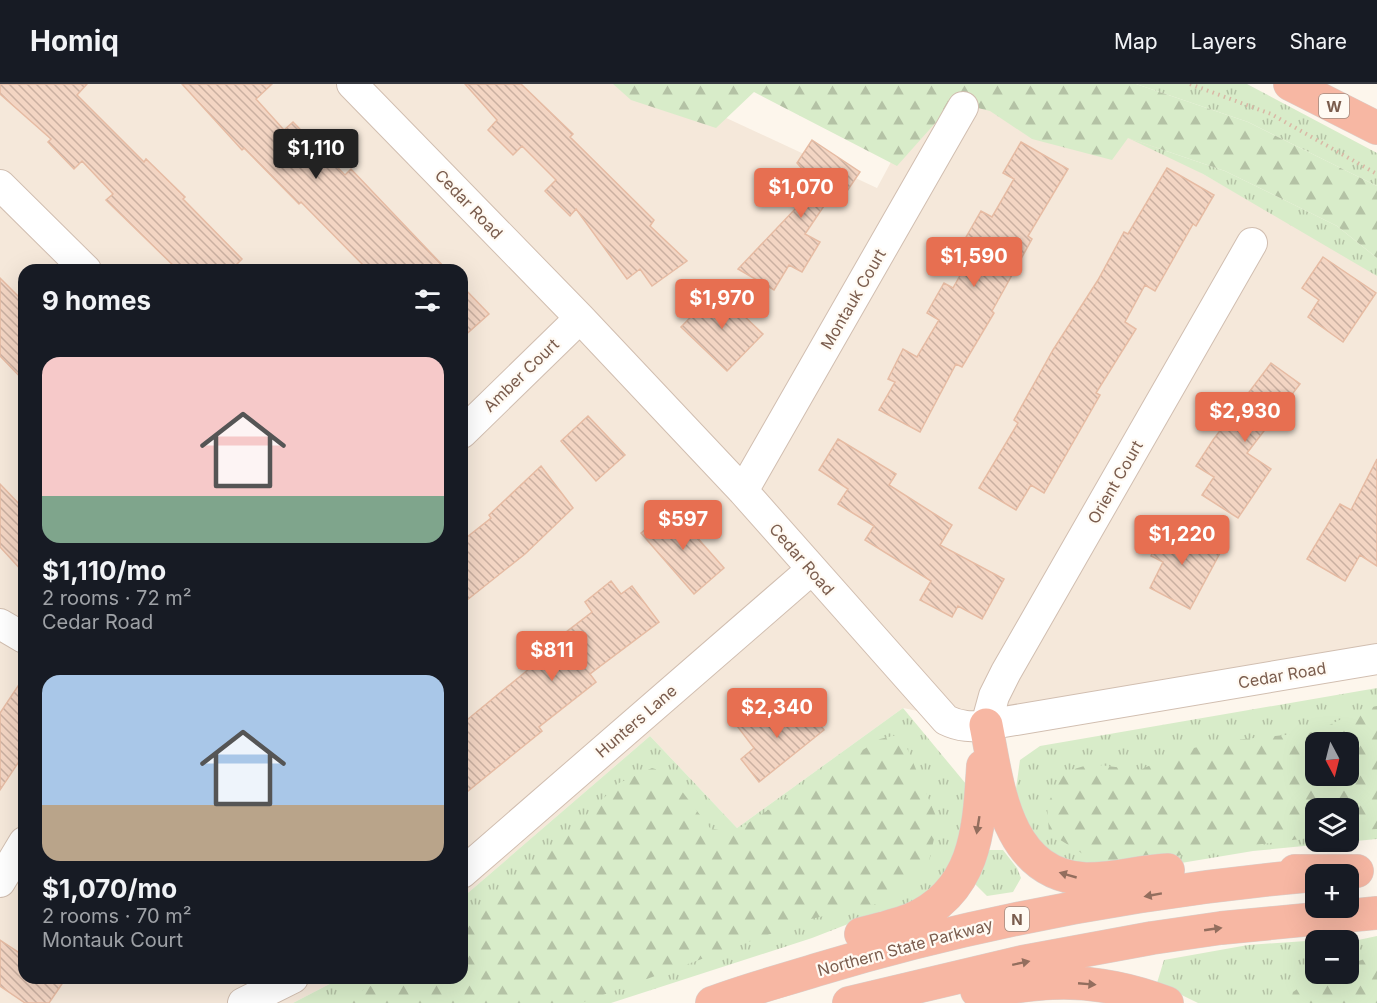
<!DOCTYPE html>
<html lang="en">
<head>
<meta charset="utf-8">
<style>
  :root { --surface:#171b24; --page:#242831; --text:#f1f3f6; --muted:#9ea1a6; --line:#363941; --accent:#e76f51 }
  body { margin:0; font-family:Inter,sans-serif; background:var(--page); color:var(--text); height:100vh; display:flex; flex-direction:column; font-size:22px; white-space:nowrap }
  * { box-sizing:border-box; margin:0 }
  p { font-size:20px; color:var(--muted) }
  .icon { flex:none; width:33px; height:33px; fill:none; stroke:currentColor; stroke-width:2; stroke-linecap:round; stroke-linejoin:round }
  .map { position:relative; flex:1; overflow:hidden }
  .side { position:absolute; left:18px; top:180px; width:450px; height:720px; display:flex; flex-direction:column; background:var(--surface); border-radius:18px; box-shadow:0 6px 24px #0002 }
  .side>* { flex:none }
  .needle { width:39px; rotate:173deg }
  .buttons { position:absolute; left:1305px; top:648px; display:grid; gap:12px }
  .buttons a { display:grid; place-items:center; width:54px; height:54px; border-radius:12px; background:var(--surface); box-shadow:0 6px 24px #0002; font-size:30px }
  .price { position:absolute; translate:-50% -51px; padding:0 14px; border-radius:6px; background:var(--accent); color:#fff; font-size:20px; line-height:39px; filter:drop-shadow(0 2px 3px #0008) }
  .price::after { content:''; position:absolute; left:50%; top:36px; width:18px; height:14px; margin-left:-9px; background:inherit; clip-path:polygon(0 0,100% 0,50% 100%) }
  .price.selected { background:#222; color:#fff }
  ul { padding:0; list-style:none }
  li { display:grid; align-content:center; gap:12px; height:318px; padding:0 24px }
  li span { display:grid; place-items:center; height:186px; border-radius:18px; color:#555 }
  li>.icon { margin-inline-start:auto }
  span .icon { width:108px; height:108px; fill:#fffc; stroke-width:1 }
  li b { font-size:26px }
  h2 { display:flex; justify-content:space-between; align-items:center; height:72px; padding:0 24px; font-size:26px }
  header { display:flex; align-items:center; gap:36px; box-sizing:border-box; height:84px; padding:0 30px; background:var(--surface); border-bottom:2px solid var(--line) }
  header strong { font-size:28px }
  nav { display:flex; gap:33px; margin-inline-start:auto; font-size:21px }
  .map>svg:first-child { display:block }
  .residential { fill:#f5e8da }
  .grass { fill:url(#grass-tufts); fill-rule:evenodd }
  .forest { fill:url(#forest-firs); fill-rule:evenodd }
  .building { fill:url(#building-back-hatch); stroke:#e6bba3; stroke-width:1.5 }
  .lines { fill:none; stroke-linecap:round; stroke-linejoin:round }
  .minor-casing { stroke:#d1beb0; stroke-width:32 }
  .highway-casing { stroke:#dad1cd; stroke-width:34 }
  .path { stroke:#d9b8a5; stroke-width:4; stroke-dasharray:1.5 4.5; stroke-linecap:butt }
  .minor { stroke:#fff; stroke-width:30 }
  .highway { stroke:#f7b7a3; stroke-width:33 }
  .oneway { fill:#936e5e }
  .labels { text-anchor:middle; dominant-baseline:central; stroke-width:4.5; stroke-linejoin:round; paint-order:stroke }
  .shield { fill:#fffaf3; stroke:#a28b7f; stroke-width:1.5 }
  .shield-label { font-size:15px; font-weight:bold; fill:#7a5c4d }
  .street-label { font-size:16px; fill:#7a5c4d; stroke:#fffaf3 }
</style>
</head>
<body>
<header>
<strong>Homiq</strong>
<nav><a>Map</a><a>Layers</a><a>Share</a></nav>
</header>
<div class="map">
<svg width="1377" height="919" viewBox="0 0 1377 919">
  <defs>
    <pattern id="grass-tufts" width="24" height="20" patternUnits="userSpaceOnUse" patternTransform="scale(1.5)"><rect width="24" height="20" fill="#d8ecc9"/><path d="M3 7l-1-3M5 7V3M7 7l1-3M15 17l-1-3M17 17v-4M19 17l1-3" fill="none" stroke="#b4c2a5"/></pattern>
    <pattern id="forest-firs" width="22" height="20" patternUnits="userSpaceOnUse" patternTransform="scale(1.5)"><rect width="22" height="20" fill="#d8ecc9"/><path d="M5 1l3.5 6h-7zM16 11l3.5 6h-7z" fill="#b4c2a5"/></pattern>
    <pattern id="building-back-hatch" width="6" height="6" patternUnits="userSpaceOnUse" patternTransform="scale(1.5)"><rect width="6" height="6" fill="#f3d5c3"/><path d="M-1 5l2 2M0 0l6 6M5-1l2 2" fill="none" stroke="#cab0a1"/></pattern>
  </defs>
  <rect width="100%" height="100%" fill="#fdf6ec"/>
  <path class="residential" d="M0 0H653L877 104 933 0H1045L1377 189V575L986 641 903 624 737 744 650 652 462 814V186H24V894H341L293 919H0Z"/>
  <path class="grass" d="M1136 0H1247L1377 69V102L1248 38Z
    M1128 54 1225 87 1337 142 1377 174V192L1203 90Z
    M1377 604V755L1253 767 1127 788 1053 773 1026 746 1015 712 1020 676 1040 662ZM1316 658H1348V692H1316ZM1316 724H1348V758H1316Z
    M903 624 966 700 971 743 935 815 879 828 812 854 611 919H293L341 894H462V814L650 652 737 744Z
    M990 766H1003L1017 784 1021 794 1013 808 987 812 974 799 985 767Z
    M1377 852V919H1198L1157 899 1164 876 1248 861 1306 857 1310 867 1315 866 1316 890H1348L1349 858Z"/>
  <path class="forest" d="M613 0H1136L1248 38 1377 102V174L1337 142 1225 87 1128 54 1112 76 1032 55 990 27 954 18 897 82 754 8 716 44 631 16Z
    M1377 622V745L1349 748 1348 724H1316L1315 753 1109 781 1083 770 1049 749 1047 721 1064 688 1091 680 1140 686 1183 666 1234 656 1315 648 1362 625ZM1316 658H1348V692H1316Z
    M901 650 938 737 927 786 880 819 811 835 581 919H338L386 894H462V844L564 753 619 699 652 684 668 689 710 744 732 749 880 655Z
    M1377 871V919H1290L1293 908 1318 890H1348L1349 880Z"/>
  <path class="building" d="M0 0H87L77 11 144 78 146 75 185 113 183 115 242 175 231 186H178L106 116 113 110 82 77 74 85 48 58 51 55 0 10Z
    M182 0H272L256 15 284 46 293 38 345 91 351 85 447 186H368L301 118 299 120 244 64 242 66Z
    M465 0H521L573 50 570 53 654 136 650 142 687 177 652 202 640 185 627 195 576 125 570 132 545 107 556 96 522 62 513 71 488 46 497 36Z
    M812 56 860 88 841 116 832 110 805 150 820 158 802 188 789 181 774 206 738 185 817 102 797 79Z
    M1021 58 1068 85 1028 152 1032 155 992 227 994 229 962 283 956 280 920 348 879 326 895 298 888 295 903 265 917 273 939 236 927 229 944 199 953 204 977 161 965 155 981 127 992 133 1014 95 1003 89Z
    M1167 84 1214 111 1196 142 1193 140 1155 207 1145 201 1125 238 1136 245 1096 309 1100 311 1044 409 1031 401 1016 426 979 404 1018 339 1014 336 1053 266 1098 196 1124 148 1128 150Z
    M1323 173 1376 209 1343 258 1308 233 1319 216 1302 204Z
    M0 194 24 218V297L0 272Z
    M462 202 489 230 462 254Z
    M717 206 763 250 727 287 681 243Z
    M1271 279 1300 300 1247 369 1271 385 1238 434 1202 411 1214 393 1196 382 1213 356Z
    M588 332 625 371 596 397 561 357Z
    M838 355 896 390 889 401 952 441 940 461 1004 495 982 535 958 522 952 533 920 516 931 497 865 456 874 442 838 420 848 405 819 386Z
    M1377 375V482L1360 471 1345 497 1307 475 1340 420 1351 426Z
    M541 382 573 424 525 470 462 520V457L491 434 489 431Z
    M0 400 24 425V489L0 463Z
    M671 424 724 484 694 510 641 449Z
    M1167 440 1220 469 1190 525 1150 504 1163 478 1151 472Z
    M611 497 621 510 632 502 659 538 590 590 596 598 539 643 542 647 462 712V640L535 580 531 575 592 528 585 518Z
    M24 593V670L0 706V629Z
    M802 618 824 646 759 698 741 675 754 664 737 642 760 624 773 640Z
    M0 856 24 872V894H66L49 919H25L0 902Z"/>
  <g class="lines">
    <defs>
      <path id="minor" d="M352 0 580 234 743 407 946 636C960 643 972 643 986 641L1377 575
        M0 101 86 186
        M462 349 580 234
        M743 407 963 23
        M0 540 24 554
        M986 641 994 612 1006 588 1252 159
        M462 789 811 486
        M0 798 24 758
        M243 919 293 894"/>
      <path id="highway" d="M1290 0 1377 44
        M986 641C998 701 1005 790 1085 795 1113 796 1140 787 1168 786
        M1295 787H1357
        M861 850C877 846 894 842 910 836 977 808 979 744 983 682
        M977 907C1002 905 1027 900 1052 899 1092 897 1130 905 1167 919
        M712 919C746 906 781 897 816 886 978 837 1147 806 1316 791
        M849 919 1022 878 1152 854 1221 844 1377 829"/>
    </defs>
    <use href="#minor" class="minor-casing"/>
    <use href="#highway" class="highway-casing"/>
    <path class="path" d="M1190 0 1271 30 1377 90"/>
    <use href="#minor" class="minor"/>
    <use href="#highway" class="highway"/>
  </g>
  <defs><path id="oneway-solid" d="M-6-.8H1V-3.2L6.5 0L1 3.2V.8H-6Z" transform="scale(1.5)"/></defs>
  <g class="oneway">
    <use href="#oneway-solid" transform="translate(978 741) rotate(99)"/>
    <use href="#oneway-solid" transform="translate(1068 791) rotate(-164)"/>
    <use href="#oneway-solid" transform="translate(1153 811) rotate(170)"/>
    <use href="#oneway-solid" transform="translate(1213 845) rotate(-8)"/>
    <use href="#oneway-solid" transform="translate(1021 879) rotate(-12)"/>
    <use href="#oneway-solid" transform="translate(1087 900) rotate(5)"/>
  </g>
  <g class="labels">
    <g class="shield">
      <rect x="1319" y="10" width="30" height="24" rx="4.5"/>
      <rect x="1005" y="823" width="24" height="24" rx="4.5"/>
    </g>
    <g class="shield-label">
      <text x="1334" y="22">W</text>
      <text x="1017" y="835">N</text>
    </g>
    <g class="street-label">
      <text transform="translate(469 120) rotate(46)">Cedar Road</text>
      <text transform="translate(853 215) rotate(-60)">Montauk Court</text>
      <text transform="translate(521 291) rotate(-44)">Amber Court</text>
      <text transform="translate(1115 398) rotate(-60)">Orient Court</text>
      <text transform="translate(802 475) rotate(49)">Cedar Road</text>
      <text transform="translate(1282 591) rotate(-10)">Cedar Road</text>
      <text transform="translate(636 637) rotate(-41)">Hunters Lane</text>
      <text transform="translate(905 863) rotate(-15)">Northern State Parkway</text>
    </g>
  </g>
</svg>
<div class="buttons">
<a><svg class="needle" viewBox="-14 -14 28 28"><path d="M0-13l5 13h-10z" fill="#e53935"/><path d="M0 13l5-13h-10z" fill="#9ea1a6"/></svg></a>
<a><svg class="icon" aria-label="layers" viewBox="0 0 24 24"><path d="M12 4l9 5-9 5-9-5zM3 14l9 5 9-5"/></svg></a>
<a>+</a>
<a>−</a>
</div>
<b class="price selected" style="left:316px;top:96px">$1,110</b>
<b class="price" style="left:801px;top:135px">$1,070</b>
<b class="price" style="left:974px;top:204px">$1,590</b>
<b class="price" style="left:722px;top:246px">$1,970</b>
<b class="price" style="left:1245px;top:359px">$2,930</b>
<b class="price" style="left:683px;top:467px">$597</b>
<b class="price" style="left:1182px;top:482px">$1,220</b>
<b class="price" style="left:552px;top:598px">$811</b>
<b class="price" style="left:777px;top:655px">$2,340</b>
<section class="side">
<h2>9 homes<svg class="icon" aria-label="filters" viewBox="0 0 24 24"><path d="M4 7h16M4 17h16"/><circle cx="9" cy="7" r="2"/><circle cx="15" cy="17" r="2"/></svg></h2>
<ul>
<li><span style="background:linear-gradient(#f6c9c9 75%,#7fa58c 0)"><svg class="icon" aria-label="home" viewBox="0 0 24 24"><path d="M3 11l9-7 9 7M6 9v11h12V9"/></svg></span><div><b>$1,110/mo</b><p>2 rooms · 72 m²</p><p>Cedar Road</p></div></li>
<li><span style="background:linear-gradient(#a9c7e8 70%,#b9a48a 0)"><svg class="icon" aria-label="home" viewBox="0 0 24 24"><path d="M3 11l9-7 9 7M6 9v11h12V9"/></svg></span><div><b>$1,070/mo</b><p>2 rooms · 70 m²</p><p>Montauk Court</p></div></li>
</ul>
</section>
</div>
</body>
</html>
